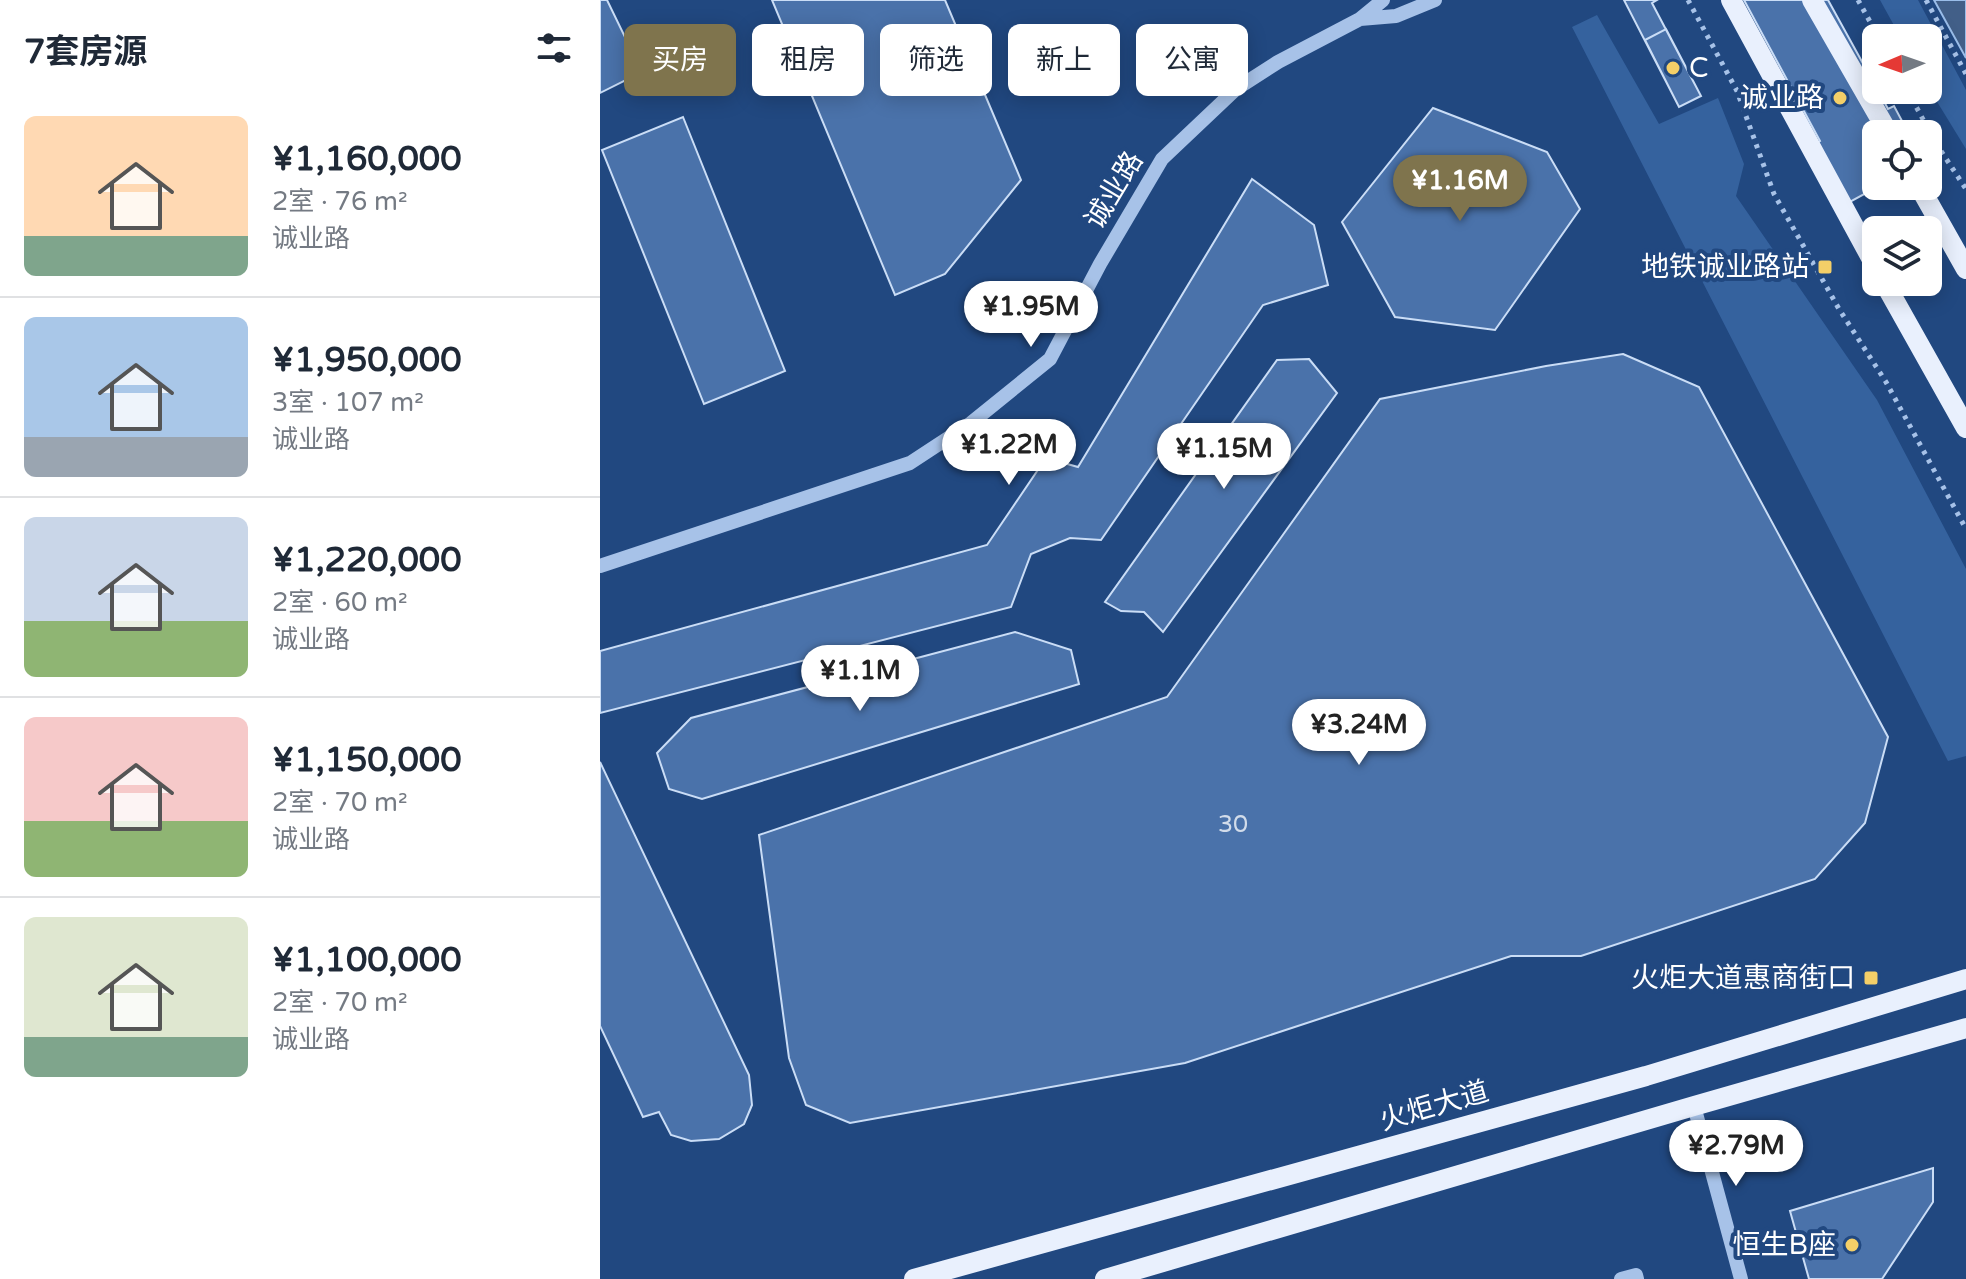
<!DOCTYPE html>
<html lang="zh">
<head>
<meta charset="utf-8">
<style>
  :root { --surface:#fff; --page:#f6f6f7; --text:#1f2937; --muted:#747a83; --line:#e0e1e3; --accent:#7f744d }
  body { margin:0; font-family:"Varela Round","Noto Sans SC",sans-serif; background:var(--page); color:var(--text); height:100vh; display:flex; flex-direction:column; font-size:30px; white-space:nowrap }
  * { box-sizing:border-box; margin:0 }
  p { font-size:26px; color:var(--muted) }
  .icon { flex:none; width:44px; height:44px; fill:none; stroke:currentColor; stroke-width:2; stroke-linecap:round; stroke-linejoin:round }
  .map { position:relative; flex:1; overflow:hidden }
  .sheet { display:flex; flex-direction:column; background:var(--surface); width:600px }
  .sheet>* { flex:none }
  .banner { position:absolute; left:24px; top:24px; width:760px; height:72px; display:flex; gap:16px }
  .needle { width:52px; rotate:268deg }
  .fabs { position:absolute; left:1262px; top:24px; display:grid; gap:16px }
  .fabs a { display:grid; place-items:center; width:80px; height:80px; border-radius:12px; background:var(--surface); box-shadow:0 4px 20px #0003; font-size:40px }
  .price { position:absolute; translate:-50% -68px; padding:0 18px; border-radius:28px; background:#fff; color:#222; font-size:26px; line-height:52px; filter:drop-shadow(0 2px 4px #0008) }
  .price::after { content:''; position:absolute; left:50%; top:48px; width:24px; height:18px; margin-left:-12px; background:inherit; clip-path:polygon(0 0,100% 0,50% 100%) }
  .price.current { background:var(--accent); color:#fff }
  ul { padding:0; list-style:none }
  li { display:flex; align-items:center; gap:24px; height:200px; padding:0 24px }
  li+li { border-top:2px solid var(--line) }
  li span { display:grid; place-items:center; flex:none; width:224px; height:160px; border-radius:12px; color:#555 }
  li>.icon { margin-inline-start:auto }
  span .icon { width:96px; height:96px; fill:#fffc; stroke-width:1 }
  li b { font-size:34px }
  h2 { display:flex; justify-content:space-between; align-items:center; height:96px; padding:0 24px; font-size:34px }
  .pill { padding:0 28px; border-radius:12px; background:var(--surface); box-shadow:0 4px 20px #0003; font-size:28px; line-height:72px }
  .pill.current { background:var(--accent); color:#fff }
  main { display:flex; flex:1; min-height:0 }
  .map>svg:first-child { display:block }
  .green { fill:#35629e }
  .water { fill:#425f88; stroke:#9abde9; stroke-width:2 }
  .building { fill:#4a72aa; stroke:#caddf6; stroke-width:2 }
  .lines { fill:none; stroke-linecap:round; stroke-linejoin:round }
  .path { stroke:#a7c2e8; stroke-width:5; stroke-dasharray:4 6; stroke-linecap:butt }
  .minor { stroke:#a7c2e8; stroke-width:14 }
  .major { stroke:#e9f0fd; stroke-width:20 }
  .poi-dot { fill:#f4cf68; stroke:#214880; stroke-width:3 }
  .labels { text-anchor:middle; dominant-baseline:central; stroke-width:8; stroke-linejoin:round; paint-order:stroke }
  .number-label { font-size:24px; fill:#d2dcea }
  .poi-label { font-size:28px; fill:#fff; stroke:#214880; text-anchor:end }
  .street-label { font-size:28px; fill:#fff; stroke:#214880 }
</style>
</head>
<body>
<main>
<section class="sheet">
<h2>7套房源<svg class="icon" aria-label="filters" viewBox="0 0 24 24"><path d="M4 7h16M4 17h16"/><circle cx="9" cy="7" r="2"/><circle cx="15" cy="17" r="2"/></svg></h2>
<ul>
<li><span style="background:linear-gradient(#ffd9b3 75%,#7fa58c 0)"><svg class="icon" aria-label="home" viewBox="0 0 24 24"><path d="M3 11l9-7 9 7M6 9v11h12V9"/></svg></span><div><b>¥1,160,000</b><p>2室 · 76 m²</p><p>诚业路</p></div></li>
<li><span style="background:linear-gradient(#a9c7e8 75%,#9aa5b1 0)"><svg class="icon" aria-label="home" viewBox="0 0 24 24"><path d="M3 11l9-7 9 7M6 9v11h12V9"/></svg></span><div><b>¥1,950,000</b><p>3室 · 107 m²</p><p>诚业路</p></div></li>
<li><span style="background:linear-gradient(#c9d6e8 65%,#8fb573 0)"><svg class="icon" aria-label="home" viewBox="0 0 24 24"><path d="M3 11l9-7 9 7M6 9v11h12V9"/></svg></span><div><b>¥1,220,000</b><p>2室 · 60 m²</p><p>诚业路</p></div></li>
<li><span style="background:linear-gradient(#f6c9c9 65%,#8fb573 0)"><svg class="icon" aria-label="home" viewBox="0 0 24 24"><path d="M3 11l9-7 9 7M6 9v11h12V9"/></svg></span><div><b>¥1,150,000</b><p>2室 · 70 m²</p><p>诚业路</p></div></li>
<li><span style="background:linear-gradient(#dfe7d0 75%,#7fa58c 0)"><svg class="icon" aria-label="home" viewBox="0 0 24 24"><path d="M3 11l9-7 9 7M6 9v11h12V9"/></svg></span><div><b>¥1,100,000</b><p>2室 · 70 m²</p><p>诚业路</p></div></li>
</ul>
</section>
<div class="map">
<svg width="1366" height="1279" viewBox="0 0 1366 1279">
  <rect width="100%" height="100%" fill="#214880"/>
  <path class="green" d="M1280 0H1318L1366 90V149L1328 87V38H1301Z
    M997 15 1059 124 1118 98 1144 164 1136 196 1277 400 1366 569V756L1348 761 972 27Z"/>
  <path class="water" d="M1334 0H1366V58Z"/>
  <path class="building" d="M0 0H7L42 72 0 93Z
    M172 0H345L421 180 345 274 295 295Z
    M1024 0H1057L1052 3 1101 96 1079 107Z
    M1144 0H1228L1276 87V90H1278L1288 109 1294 106 1309 134H1276V186H1279L1248 203 1216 144 1220 141Z
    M1066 29 1101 96 1079 107 1045 40Z
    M833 108 947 152 980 209 895 330 795 317 742 222Z
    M83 117 185 371 104 404 2 150Z
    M652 179 714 225 728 285 663 305 501 540 470 538 431 554 411 607 0 713V651L387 545 446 458 478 467Z
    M1023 354 1099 387 1288 737 1265 823 1215 879 981 956H911L585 1063 250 1123 206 1105 189 1058 159 835 567 697 780 399 946 366Z
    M709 359 737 393 563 632 544 612 521 611 505 602 677 360Z
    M415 632 471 650 479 684 102 799 69 789 57 753 91 718Z
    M0 762 149 1075 152 1105 144 1124 119 1139 91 1141 71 1135 59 1112 43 1117 0 1026Z
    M1333 1168V1202L1282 1279H1209L1190 1211Z"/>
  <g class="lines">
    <path class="path" d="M1088 0 1137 91 1174 194 1239 309 1286 382 1366 529
      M1258 0 1279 38
      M1326 0 1366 74
      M1307 90 1337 145 1366 189"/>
    <path class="minor" d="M760 19 796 16 835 0
      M0 566 310 463 371 423 450 359 500 264 562 159 636 89 678 62 760 19 783 0
      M1094 1106 1141 1279
      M1021 1279 1036 1275 1037 1279"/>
    <path class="major" d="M1131 0 1276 267
      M1212 0 1289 134
      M1319 186 1366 269
      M1284 282 1366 428
      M314 1279 1046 1076 1366 979
      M505 1279 1094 1106 1366 1028"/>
  </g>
  <g class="poi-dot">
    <circle cx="1073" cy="68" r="8"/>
    <circle cx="1240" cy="98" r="8"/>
    <rect x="1217" y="259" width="16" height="16" rx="4"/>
    <rect x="1263" y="970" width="16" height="16" rx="4"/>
    <circle cx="1252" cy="1245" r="8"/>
  </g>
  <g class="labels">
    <g class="number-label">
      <text x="633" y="824">30</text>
    </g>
    <g class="poi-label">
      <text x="1089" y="68" text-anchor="start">C</text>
      <text x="1224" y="98">诚业路</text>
      <text x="1209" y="267">地铁诚业路站</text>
      <text x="1255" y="978">火炬大道惠商街口</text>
      <text x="1236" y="1245">恒生B座</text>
    </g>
    <g class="street-label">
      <text transform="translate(514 190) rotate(-59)">诚业路</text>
      <text transform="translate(834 1106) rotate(-16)">火炬大道</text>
    </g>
  </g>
</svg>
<div class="fabs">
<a><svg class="needle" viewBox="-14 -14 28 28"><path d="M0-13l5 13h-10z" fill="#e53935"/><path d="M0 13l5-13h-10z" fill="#747a83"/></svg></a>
<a><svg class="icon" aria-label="locate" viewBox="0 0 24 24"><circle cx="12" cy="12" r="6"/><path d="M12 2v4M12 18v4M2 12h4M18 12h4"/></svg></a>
<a><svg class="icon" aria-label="layers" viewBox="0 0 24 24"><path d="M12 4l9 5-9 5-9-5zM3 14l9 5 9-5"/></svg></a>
</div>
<b class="price current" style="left:860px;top:223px">¥1.16M</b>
<b class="price" style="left:431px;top:349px">¥1.95M</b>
<b class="price" style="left:409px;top:487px">¥1.22M</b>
<b class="price" style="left:624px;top:491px">¥1.15M</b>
<b class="price" style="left:260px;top:713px">¥1.1M</b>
<b class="price" style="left:759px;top:767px">¥3.24M</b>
<b class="price" style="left:1136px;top:1188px">¥2.79M</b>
<div class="banner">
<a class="pill current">买房</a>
<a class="pill">租房</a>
<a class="pill">筛选</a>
<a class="pill">新上</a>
<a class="pill">公寓</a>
</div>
</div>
</main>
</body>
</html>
